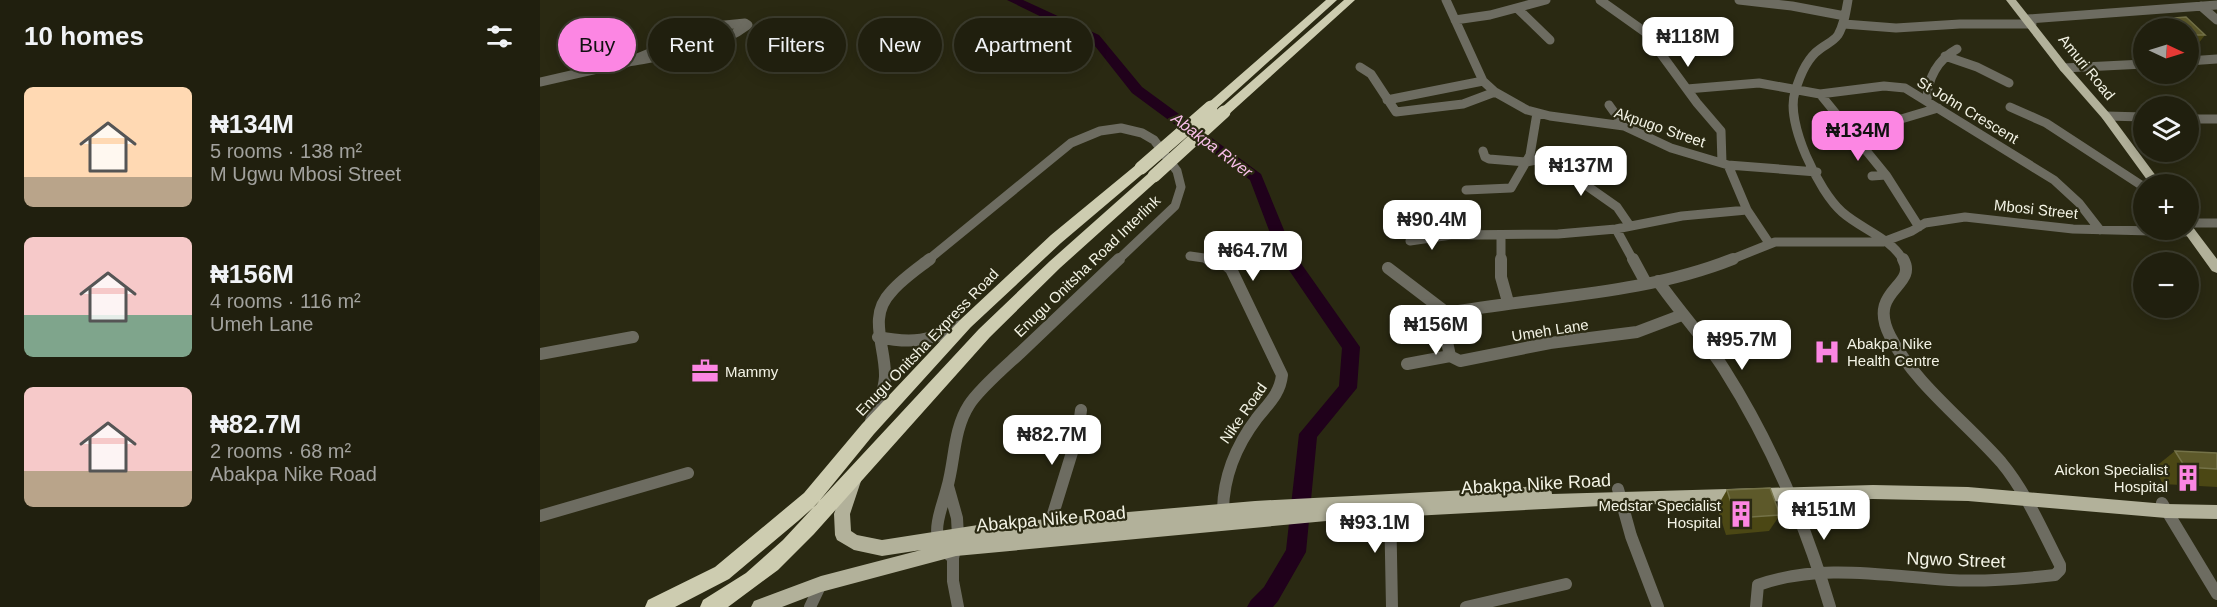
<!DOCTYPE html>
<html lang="en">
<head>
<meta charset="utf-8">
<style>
  :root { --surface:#201f0e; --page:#2d2c1c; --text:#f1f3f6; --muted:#a2a29e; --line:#3d3d2e; --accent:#fc86e3 }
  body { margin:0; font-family:Helvetica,sans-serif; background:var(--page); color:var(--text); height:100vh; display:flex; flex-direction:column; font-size:22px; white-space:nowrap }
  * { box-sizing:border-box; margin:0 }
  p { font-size:20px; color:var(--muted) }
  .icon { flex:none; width:33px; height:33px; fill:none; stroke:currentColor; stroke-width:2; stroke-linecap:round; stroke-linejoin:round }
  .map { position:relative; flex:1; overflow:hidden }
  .drawer { display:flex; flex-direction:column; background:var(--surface); width:540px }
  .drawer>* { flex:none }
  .top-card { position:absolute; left:18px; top:18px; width:570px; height:54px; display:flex; gap:12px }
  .needle { width:39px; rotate:94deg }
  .controls { position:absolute; left:1593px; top:18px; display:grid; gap:12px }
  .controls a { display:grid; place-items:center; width:66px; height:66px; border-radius:50%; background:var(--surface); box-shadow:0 3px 15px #0003,0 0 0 2px var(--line); font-size:30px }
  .price { position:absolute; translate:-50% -51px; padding:0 14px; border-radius:12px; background:#fff; color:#222; font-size:20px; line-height:39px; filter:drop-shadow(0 2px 3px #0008) }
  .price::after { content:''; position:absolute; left:50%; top:36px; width:18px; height:14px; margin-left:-9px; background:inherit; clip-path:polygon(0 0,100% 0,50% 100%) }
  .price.selected { background:var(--accent); color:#111 }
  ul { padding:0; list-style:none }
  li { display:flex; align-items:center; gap:18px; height:150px; padding:0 24px }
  li span { display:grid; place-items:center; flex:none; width:168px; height:120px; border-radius:9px; color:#555 }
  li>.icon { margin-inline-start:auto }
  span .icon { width:72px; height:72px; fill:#fffc; stroke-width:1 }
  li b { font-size:26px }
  h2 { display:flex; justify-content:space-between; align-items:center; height:72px; padding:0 24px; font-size:26px }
  .chip { padding:0 21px; border-radius:27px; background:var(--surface); box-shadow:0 3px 15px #0003,0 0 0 2px var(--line); font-size:21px; line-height:54px }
  .chip.selected { background:var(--accent); color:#111 }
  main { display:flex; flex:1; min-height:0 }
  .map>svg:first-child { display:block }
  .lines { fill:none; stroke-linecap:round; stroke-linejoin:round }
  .river { fill:#20011b; fill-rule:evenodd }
  .minor-far1 { stroke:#6d6c61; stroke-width:9 }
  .minor { stroke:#6d6c61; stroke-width:12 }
  .major { fill:#b2b19a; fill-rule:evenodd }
  .highway { fill:#cdccb0; fill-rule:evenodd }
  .highway-bridge { stroke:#cdccb0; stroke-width:13 }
  .wall { fill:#4b4714 }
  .building { fill:#5d592a; stroke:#747248; stroke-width:1.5 }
  .labels { text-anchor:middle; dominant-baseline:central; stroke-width:4.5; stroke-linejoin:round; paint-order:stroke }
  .street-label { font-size:15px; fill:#f3f3e5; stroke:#2a2912 }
  .poi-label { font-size:15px; fill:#f3f3e5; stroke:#2a2912; text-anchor:start }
  .water-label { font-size:16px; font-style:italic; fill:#fabfeb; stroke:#2a2912 }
  .near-street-label { font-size:18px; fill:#f3f3e5; stroke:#2a2912 }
</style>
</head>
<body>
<main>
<section class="drawer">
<h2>10 homes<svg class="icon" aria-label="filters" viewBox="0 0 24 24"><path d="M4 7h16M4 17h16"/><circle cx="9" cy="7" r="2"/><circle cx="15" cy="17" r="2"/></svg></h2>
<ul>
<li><span style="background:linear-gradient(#ffd9b3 75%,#b9a48a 0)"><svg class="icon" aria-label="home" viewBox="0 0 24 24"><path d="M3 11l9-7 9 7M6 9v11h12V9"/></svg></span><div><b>₦134M</b><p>5 rooms · 138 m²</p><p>M Ugwu Mbosi Street</p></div></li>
<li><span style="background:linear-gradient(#f6c9c9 65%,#7fa58c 0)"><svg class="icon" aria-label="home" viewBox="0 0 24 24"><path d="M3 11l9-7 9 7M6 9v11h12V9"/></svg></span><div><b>₦156M</b><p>4 rooms · 116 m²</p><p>Umeh Lane</p></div></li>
<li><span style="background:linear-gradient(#f6c9c9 70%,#b9a48a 0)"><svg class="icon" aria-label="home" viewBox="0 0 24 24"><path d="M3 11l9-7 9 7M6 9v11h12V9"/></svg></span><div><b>₦82.7M</b><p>2 rooms · 68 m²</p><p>Abakpa Nike Road</p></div></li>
</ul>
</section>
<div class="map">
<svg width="1677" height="607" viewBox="0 0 1677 607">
  <rect width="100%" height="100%" fill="#2a2912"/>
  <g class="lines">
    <path class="river" d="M467 0H483L559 35 602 87 721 174 753 252 820 347 817 388 777 437 766 552 738 601 733 607H707L711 600 724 587 746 550 759 434 799 386 802 348 738 254 710 180 592 93 551 41Z"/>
    <path class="minor-far1" d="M906 0 943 81 955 92 987 110 1010 116 1084 126 1131 148 1188 165 1277 172
      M1060 0 1105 32 1157 103 1181 131 1182 163
      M1199 0 1252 6 1305 16
      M1308 0C1306 12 1304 25 1298 35 1293 42 1286 44 1280 49 1267 58 1259 78 1255 92 1245 122 1279 192 1302 212 1321 229 1351 238 1363 260
      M1661 6 1677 20
      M978 9 1010 40
      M1488 19 1677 5
      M915 20 950 15 1006 0
      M205 23 208 25C175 50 128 55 88 62L175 26Z
      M1304 24 1356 28 1420 24H1492
      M1405 56 1437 67 1469 83
      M1648 61 1677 59
      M81 65 88 62
      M820 67 831 74 856 112 923 104 955 92
      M1524 68 1604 64
      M0 82 88 62
      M1147 89 1219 83 1280 94 1344 86 1365 88 1514 180 1539 203 1560 230
      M1280 94 1346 175 1379 227
      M847 100 943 81
      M1387 100C1387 79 1398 59 1417 49
      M1069 105 1084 126
      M1470 107 1506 123 1604 187
      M1566 116 1604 117
      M1648 119H1677
      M1311 134 1398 108
      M943 151 945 157 949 159 986 162 996 160 1030 174 1077 207 1090 226
      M1188 165 1207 210 1229 243
      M1332 176 1346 175
      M926 190 971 188 990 155 997 113
      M1648 223H1677
      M1076 229 1093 260
      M961 236V260
      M870 241 911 235 1018 234 1076 229 1142 216 1207 210
      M650 256 678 260
      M388 260 531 143 560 131 581 128 602 133 614 140 637 171 641 187 635 206 578 260
      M1190 260 1235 242H1343L1372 231 1385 223 1425 217 1533 229 1651 232"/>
    <path class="minor" d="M668 259 682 261 691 269 742 375C740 394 728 404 717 418 695 447 682 481 683 517
      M961 259V277L968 302
      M1093 259 1106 283
      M848 268 907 313
      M1118 281C1139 311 1164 338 1184 369 1231 443 1265 523 1290 607
      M1142 315 1097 332 1010 343 920 361 910 356 903 323 907 313C1002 296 1103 295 1193 259
      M338 337C372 344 390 341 421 326
      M0 354 93 337
      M867 364 910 356
      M331 421C337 407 344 392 345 377 346 347 327 317 351 292 362 279 377 269 390 259
      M408 486 417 518 418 536 413 558V581L418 607
      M1078 489 1091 536 1118 607
      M850 503 852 607
      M1622 503 1677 594
      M0 516 148 473
      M509 527 538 433 541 410
      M413 558C386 537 400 516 407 488 415 461 413 430 429 405 439 389 466 366 480 353 513 322 546 290 579 259
      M270 607 281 584
      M926 607 1026 584
      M1216 607 1218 585C1281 563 1345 576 1409 580 1445 582 1480 579 1515 575L1520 570V565C1502 530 1486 492 1461 462 1426 422 1374 383 1350 336 1326 289 1379 287 1363 259"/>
    <path class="major" d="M1466 0H1476L1528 66 1570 114 1622 184H1610L1562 118 1520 70Z
      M1648 225 1652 226 1677 259V273L1672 271 1644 232 1642 230H1648Z
      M313 474 319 476 321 481 310 514 311 531 317 535 342 540 438 525 715 501 1005 486 1011 488 1012 494 1333 485 1428 487 1626 504 1677 505V519L1626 518 1428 501 1333 499 1080 505 797 520 416 556 281 592 242 607H211L214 601 281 576 381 550 342 556 314 550 297 540 295 535 294 514 307 476Z"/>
    <path class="highway" d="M786 0H797L675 110H667V104Z
      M804 0H815L688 115H680L678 112 680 109Z
      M601 164 606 165 608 168 606 171 521 243 431 327 334 434 276 505 258 521 189 579 135 607H105L108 600 175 567 264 493 322 424 421 319 511 235 596 165Z
      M614 172 619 173 621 176 619 179 520 268 450 337 274 534 238 570 188 607H160L163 600 206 573 243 540 439 329 510 261 609 173Z"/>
    <path class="highway-bridge" d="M601 168 671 107
      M614 176 684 112"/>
  </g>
  <path class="wall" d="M1633 18 1665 35 1651 53H1648V28H1625Z
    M1635 451 1677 453V487L1623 484 1614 468Z
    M1187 490 1240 515 1229 531 1186 535 1177 507Z"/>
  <path class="building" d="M1646 17 1665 35H1651L1648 32V28H1644L1633 18Z
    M1635 451 1677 453V469L1645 467Z
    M1230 488 1240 515 1196 518 1187 490Z"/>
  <defs>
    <symbol id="hospital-bare" viewBox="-9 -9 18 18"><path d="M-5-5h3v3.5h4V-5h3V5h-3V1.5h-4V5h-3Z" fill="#fc86e3" stroke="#2a2912" stroke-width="2.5" paint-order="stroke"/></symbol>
    <symbol id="office-bare" viewBox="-9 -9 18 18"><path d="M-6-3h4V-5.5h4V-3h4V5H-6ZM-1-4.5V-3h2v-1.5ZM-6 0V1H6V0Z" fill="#fc86e3" stroke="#2a2912" stroke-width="2.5" paint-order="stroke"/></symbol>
    <symbol id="building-bare" viewBox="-9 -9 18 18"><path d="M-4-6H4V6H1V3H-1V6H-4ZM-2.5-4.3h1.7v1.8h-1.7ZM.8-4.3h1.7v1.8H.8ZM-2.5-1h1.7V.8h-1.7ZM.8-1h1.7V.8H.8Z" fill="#fc86e3" stroke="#2a2912" stroke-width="2.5" paint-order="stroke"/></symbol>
  </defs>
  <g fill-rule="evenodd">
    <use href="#hospital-bare" x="1268" y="333" width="38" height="38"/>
    <use href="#office-bare" x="146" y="352" width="38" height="38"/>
    <use href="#building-bare" x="1629" y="459" width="38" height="38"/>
    <use href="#building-bare" x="1182" y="495" width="38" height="38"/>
  </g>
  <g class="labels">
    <g class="street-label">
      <text transform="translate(1547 67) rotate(51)">Amuri Road</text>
      <text transform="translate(1428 110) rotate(31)">St John Crescent</text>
      <text transform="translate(1120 127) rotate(19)">Akpugo Street</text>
      <text transform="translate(1496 209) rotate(6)">Mbosi Street</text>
      <text transform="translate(547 266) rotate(-44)">Enugu Onitsha Road Interlink</text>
      <text transform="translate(1010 330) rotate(-9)">Umeh Lane</text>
      <text transform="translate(387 342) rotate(-46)">Enugu Onitsha Express Road</text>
      <text transform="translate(703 413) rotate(-55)">Nike Road</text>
    </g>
    <g class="poi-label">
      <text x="1307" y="343">Abakpa Nike<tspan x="1307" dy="17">Health Centre</tspan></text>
      <text x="185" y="371">Mammy</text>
      <text x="1628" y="469" text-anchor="end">Aickon Specialist<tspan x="1628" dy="17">Hospital</tspan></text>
      <text x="1181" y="505" text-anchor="end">Medstar Specialist<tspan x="1181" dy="17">Hospital</tspan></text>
    </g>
    <g class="water-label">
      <text transform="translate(672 145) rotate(37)">Abakpa River</text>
    </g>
    <g class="near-street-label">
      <text transform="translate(996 484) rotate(-3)">Abakpa Nike Road</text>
      <text transform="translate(511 519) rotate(-5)">Abakpa Nike Road</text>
      <text transform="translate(1416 560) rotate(2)">Ngwo Street</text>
    </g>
  </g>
</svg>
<div class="controls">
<a><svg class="needle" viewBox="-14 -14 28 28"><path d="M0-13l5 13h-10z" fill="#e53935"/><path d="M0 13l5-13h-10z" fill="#a2a29e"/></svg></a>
<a><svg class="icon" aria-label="layers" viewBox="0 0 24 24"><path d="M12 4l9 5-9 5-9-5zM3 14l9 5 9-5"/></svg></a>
<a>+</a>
<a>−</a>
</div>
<b class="price" style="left:1148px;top:68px">₦118M</b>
<b class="price selected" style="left:1318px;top:162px">₦134M</b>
<b class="price" style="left:1041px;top:197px">₦137M</b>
<b class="price" style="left:892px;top:251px">₦90.4M</b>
<b class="price" style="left:713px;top:282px">₦64.7M</b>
<b class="price" style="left:896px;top:356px">₦156M</b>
<b class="price" style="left:1202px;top:371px">₦95.7M</b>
<b class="price" style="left:512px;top:466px">₦82.7M</b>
<b class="price" style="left:1284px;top:541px">₦151M</b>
<b class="price" style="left:835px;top:554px">₦93.1M</b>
<div class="top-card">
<a class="chip selected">Buy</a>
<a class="chip">Rent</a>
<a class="chip">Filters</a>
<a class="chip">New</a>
<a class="chip">Apartment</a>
</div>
</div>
</main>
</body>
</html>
